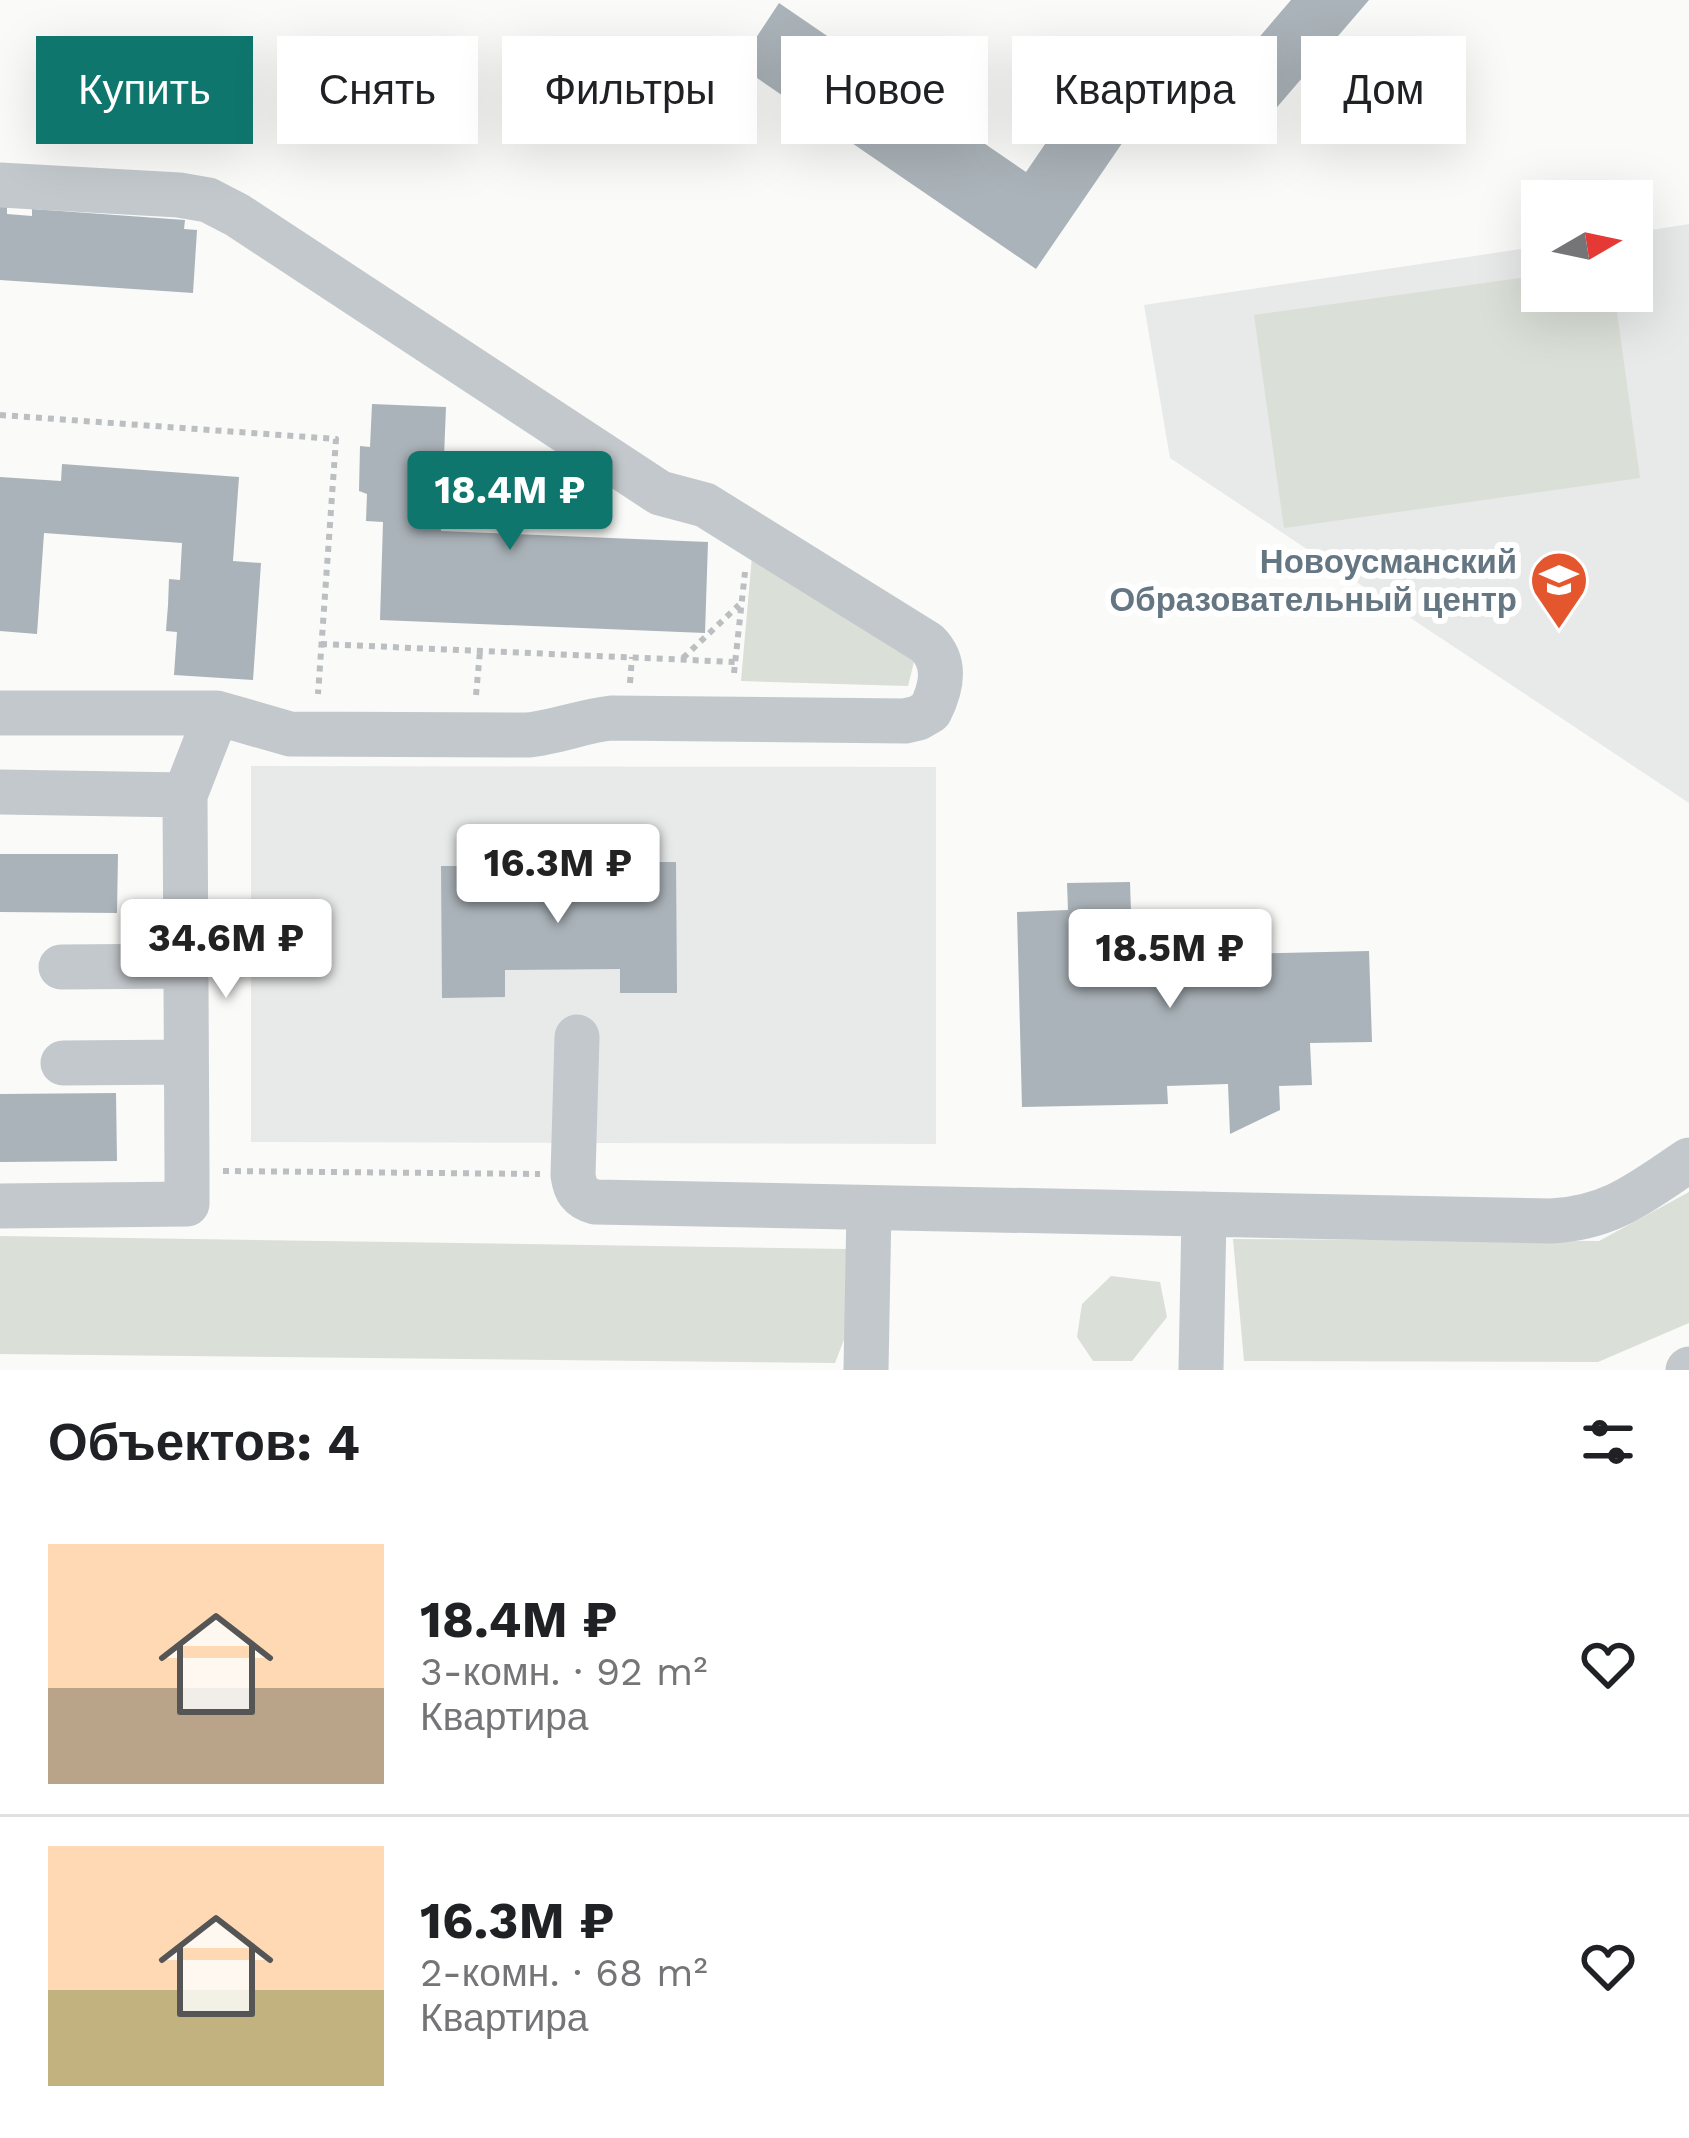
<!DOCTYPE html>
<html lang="ru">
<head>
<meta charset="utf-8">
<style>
  :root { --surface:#fff; --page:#f6f6f6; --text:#202124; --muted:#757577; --line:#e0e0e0; --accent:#0f766e }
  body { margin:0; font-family:"Work Sans",sans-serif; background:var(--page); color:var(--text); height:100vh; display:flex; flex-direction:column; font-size:45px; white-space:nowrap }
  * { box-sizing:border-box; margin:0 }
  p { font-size:39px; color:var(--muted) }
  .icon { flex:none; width:66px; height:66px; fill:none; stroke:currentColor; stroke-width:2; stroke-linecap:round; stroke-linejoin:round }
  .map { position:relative; height:1370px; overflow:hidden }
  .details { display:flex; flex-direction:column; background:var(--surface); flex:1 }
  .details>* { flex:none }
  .banner { position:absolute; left:36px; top:36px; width:1617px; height:108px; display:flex; gap:24px }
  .needle { width:78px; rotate:81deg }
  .fabs { position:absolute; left:1521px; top:180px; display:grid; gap:24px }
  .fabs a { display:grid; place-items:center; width:132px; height:132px; border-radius:0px; background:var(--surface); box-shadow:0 12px 48px #0002; font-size:60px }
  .price { position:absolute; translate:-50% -102px; padding:0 27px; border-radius:12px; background:#fff; color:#222; font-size:39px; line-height:78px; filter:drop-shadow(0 3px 6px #0008) }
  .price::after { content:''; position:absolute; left:50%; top:72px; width:36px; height:27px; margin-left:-18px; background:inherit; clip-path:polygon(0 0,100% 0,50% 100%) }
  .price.on { background:var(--accent); color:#fff }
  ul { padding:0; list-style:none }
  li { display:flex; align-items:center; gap:36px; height:300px; padding:0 48px }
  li+li { border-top:3px solid var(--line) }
  li span { display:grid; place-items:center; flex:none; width:336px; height:240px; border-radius:0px; color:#555 }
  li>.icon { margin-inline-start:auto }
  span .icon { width:144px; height:144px; fill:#fffc; stroke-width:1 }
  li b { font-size:51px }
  h2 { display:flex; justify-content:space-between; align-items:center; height:144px; padding:0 48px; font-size:51px }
  .pill { padding:0 42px; border-radius:0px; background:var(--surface); box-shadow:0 12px 48px #0002; font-size:42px; line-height:108px }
  .pill.on { background:var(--accent); color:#fff }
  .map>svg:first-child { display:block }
  .built { fill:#e8e9e9 }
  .green { fill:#dadfd7 }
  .building { fill:#aab3b9 }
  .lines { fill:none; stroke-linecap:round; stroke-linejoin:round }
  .path { stroke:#bbbfc2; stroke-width:6; stroke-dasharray:6 6; stroke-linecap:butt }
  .minor { stroke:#c3c8cc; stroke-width:45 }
  .labels { text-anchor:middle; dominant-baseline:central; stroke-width:12; stroke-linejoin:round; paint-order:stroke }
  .poi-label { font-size:33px; font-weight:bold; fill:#657683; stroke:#fff; text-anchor:end }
</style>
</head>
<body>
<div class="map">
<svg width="1689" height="1370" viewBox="0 0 1689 1370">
  <rect width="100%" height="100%" fill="#fafaf8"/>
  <path class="built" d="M1689 224V803L1170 458 1144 305 1542 246V291H1632V233Z
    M251 766 936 767V1144L251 1142Z"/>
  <path class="green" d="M1542 275V291H1614L1640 478 1284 528 1254 315Z
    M752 556 915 658 908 686 741 681Z
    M1689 1192V1323L1598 1362 1244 1361 1233 1239 1599 1241Z
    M0 1236 846 1249 855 1311 835 1363 0 1354Z
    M1111 1276 1160 1282 1167 1317 1132 1361H1093L1077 1337 1082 1304Z"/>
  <path class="building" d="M1291 0H1369L1272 113 1227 75Z
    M779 3 1026 172 1099 65 1151 101 1036 269 738 65Z
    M0 206 7 207V214L32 216V209L185 220 184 229 197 230 193 293 0 280Z
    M372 404 446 407 441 531 708 542 705 633 380 620 383 522 366 521 367 494 359 491 360 446 370 447Z
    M62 464 239 477 233 561 261 563 253 680 174 675 177 632 166 631 168 605 169 579 180 580 182 543 44 533 37 634 0 631V477L61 481Z
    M0 854H118L117 913 0 912Z
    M625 862H676L677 993H620V969L505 970V997L442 998 441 866H499L500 873 625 872Z
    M1130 882 1131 913 1170 912 1171 974 1243 972 1242 954 1369 951 1372 1042 1310 1043 1312 1085 1279 1086 1280 1110 1230 1134 1228 1084 1167 1086 1168 1104 1022 1107 1017 912 1068 910 1067 883Z
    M116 1093 117 1161 0 1162V1094Z"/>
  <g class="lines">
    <path class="path" d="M0 415 336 439 318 694
      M321 644 736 662
      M683 658 739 605
      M734 673 745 572
      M630 683 632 657
      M476 695 480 651
      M223 1171 540 1174"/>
    <path class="minor" d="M0 185 179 195 208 200 237 215 660 493 705 505 927 643C947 663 942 687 930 711L918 718 905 721 611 718C583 721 557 732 528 735L290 734 217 713H0
      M0 792 185 795 187 1171V1204L0 1206
      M185 795 217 713
      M61 967 186 966
      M577 1037 573 1175C575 1190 580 1198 595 1202L1551 1221C1611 1218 1641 1192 1689 1160
      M63 1063 186 1062
      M866 1370 869 1208
      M1201 1370 1204 1214
      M1688 1370 1689 1369"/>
  </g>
  <defs>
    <symbol id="school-pin" viewBox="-11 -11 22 30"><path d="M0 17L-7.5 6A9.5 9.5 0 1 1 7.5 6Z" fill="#e4572e" stroke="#fff"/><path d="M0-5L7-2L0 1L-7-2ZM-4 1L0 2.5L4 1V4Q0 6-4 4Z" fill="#fff"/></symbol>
  </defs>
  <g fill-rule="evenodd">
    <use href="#school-pin" x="1526" y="547" width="66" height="90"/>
  </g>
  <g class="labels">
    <g class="poi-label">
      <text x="1517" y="561">Новоусманский<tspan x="1517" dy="38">Образовательный центр</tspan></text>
    </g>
  </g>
</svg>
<div class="fabs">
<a><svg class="needle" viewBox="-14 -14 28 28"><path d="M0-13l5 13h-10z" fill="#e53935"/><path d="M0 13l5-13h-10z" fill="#757577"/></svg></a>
</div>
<b class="price on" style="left:510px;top:553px">18.4M ₽</b>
<b class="price" style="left:558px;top:926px">16.3M ₽</b>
<b class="price" style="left:226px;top:1001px">34.6M ₽</b>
<b class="price" style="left:1170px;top:1011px">18.5M ₽</b>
<div class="banner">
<a class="pill on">Купить</a>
<a class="pill">Снять</a>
<a class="pill">Фильтры</a>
<a class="pill">Новое</a>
<a class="pill">Квартира</a>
<a class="pill">Дом</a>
</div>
</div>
<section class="details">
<h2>Объектов: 4<svg class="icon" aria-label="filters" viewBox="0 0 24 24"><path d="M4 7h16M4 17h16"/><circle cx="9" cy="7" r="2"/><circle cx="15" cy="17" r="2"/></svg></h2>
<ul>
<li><span style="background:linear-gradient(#ffd9b3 60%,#b9a48a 0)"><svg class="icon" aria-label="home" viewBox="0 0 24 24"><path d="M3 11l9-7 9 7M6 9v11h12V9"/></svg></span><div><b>18.4M ₽</b><p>3-комн. · 92 m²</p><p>Квартира</p></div><svg class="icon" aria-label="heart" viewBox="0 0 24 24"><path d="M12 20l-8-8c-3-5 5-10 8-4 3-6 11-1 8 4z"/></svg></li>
<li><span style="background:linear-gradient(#ffd9b3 60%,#c2b280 0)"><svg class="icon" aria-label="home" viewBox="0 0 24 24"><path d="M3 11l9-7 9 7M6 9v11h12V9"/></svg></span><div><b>16.3M ₽</b><p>2-комн. · 68 m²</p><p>Квартира</p></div><svg class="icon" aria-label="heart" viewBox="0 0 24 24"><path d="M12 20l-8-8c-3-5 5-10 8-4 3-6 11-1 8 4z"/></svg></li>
</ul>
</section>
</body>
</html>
